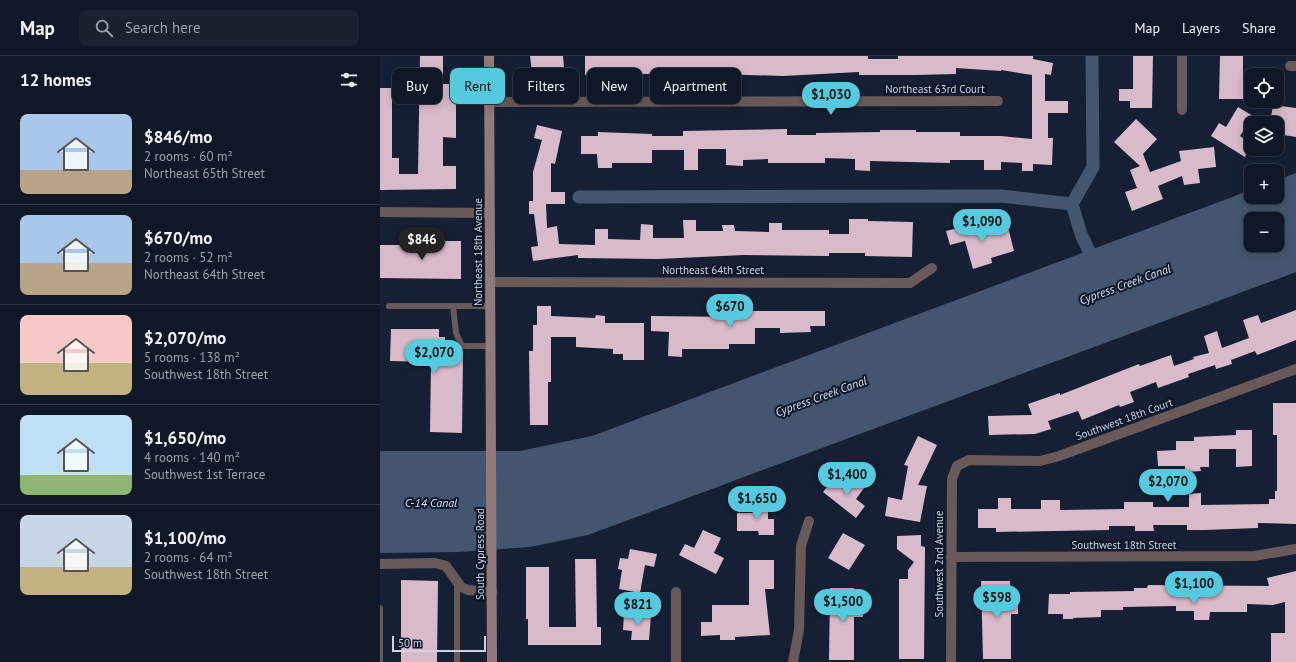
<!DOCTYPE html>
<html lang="en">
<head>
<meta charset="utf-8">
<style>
  :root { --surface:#101827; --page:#19212f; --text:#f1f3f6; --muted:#9ca0a7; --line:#303744; --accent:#55cadf }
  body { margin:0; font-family:"PT Sans",sans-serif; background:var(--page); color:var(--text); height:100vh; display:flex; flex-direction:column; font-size:15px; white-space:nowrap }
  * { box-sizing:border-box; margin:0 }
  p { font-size:13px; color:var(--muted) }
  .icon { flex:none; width:22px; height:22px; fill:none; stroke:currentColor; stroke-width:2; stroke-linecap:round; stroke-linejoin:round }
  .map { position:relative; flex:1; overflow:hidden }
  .panel { display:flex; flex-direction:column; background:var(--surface); width:380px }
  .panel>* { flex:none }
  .top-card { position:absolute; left:12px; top:12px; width:380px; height:36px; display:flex; gap:8px }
  .buttons { position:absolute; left:864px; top:12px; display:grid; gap:8px }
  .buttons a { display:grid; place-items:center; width:40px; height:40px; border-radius:8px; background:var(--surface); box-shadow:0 2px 10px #0003,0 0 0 1px var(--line); font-size:20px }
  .scale { position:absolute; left:12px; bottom:10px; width:94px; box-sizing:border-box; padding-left:4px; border:2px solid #cdd4e1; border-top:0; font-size:11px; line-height:14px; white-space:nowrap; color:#cdd4e1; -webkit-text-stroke:3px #0d1729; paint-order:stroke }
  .price { position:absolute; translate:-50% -34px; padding:0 9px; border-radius:14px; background:var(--accent); color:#111; font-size:13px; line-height:26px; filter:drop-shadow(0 1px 2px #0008) }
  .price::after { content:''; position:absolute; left:50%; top:24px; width:12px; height:9px; margin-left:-6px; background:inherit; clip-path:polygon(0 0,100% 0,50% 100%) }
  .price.active { background:#222; color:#fff }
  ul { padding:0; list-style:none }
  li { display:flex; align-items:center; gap:12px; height:100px; padding:0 20px }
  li+li { border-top:1px solid var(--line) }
  li span { display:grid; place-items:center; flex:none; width:112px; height:80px; border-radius:8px; color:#555 }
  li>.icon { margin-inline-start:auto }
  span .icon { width:48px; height:48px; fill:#fffc; stroke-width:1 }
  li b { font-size:17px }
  h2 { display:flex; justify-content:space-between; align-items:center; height:48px; padding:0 20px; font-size:17px }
  .chip { padding:0 14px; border-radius:8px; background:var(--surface); box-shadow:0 2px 10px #0003,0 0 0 1px var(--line); font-size:14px; line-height:36px }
  .chip.active { background:var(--accent); color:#111 }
  header { display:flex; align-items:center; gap:24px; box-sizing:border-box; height:56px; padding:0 20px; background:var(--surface); border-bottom:1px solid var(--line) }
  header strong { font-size:19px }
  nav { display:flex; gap:22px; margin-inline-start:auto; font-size:14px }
  .search { width:280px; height:36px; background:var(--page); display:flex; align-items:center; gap:10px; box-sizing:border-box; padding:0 14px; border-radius:8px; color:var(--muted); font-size:15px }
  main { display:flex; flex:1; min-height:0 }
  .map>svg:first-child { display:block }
  .water { fill:#44566f; fill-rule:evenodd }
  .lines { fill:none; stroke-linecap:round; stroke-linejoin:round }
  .canal { stroke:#44566f; stroke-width:13 }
  .building { fill:#d8baca }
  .lane { stroke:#695959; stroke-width:6 }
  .street { stroke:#695959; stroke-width:10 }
  .secondary { stroke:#92797a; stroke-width:10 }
  .labels { text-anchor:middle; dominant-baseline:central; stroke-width:4; stroke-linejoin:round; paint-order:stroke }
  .street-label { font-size:11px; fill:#cdd4e1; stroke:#0d1729 }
  .water-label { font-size:12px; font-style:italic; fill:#d6e4f8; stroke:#0d1729 }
</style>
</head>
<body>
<header>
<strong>Map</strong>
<div class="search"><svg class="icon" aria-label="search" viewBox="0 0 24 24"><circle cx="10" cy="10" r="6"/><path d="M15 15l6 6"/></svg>Search here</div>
<nav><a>Map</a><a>Layers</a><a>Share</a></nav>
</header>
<main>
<section class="panel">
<h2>12 homes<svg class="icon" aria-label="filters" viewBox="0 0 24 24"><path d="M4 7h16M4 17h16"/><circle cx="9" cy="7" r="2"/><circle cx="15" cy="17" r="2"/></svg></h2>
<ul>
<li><span style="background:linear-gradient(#a9c7e8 70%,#b9a48a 0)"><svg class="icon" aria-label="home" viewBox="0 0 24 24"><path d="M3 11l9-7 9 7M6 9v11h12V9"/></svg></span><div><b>$846/mo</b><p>2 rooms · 60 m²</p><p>Northeast 65th Street</p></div></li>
<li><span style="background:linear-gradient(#a9c7e8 60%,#b9a48a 0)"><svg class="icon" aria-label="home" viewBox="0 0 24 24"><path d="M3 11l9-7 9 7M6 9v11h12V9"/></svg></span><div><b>$670/mo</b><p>2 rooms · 52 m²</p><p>Northeast 64th Street</p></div></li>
<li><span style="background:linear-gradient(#f6c9c9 60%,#c2b280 0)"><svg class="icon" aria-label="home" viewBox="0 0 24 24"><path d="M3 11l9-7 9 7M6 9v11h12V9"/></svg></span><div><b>$2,070/mo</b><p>5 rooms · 138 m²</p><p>Southwest 18th Street</p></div></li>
<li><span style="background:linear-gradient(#bfe0f5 75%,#8fb573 0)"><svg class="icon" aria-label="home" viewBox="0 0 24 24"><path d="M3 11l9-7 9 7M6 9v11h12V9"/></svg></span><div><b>$1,650/mo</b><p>4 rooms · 140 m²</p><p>Southwest 1st Terrace</p></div></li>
<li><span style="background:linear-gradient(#c9d6e8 65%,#c2b280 0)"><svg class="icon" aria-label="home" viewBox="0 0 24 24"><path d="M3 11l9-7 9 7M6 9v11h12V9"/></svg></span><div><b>$1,100/mo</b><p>2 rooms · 64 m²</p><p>Southwest 18th Street</p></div></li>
</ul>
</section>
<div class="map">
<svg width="916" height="606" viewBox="0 0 916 606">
  <rect width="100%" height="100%" fill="#162034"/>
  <path class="water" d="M916 117V216L208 479 150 491 78 496 0 497V395H140L212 380 871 134V141H897V124ZM871 163H897V189H871Z"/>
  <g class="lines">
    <path class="canal" d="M712 0 713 111 692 148 701 178 716 210
      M199 141 621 140 692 148"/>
  </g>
  <path class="building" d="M40 0H63V28H76V82L63 81V110H76V133L0 134V32H12V102H19V118H38Z
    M150 0H183L184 11 178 12 179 21 153 25Z
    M205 0H488V3H518V0H653V3L673 7 671 19 665 18V45H688V57H668V82H673L672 109 653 108V115H642V107L621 106V114H604V104H570V107L490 105V115L475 114V103L445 102V107H388V103L363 104V110L346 109V93H318V114H304V94H272V107H232V112H218L217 98H201V80H218V76L272 78V80H303V75L407 73V79H436V77L500 76V74H536V76H580V80H621L652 83V19L621 14V15L576 12V18L536 19H479V16L403 20 304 17 274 18H258V14L236 13V20L205 19Z
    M753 0H773L772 52H750V45H739V33H753Z
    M840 0H863V27H871V43H839Z
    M893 49 916 52V81L897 78V67H890Z
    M858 51 873 60 860 80 871 88 865 101 831 80 839 67 846 71Z
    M756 63 777 83 763 98 770 116 801 105 799 95 834 91 836 111 818 113 820 127 804 129 802 120 778 130 783 143 752 155 745 136 757 132 750 114 760 110 734 86Z
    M157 69 182 75 175 108 171 107V136H185V148H166L167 172 177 170 179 188 215 189V173H228V183L260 184 261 168 273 169V182H304L303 164H316V175H343L342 169H354L355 175 389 176V167H402V174H449V178H469V163H488V165L533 166 532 201 485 200V197H449V200L364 199 278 203 198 202V199L153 205 151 191 158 190 154 158H149V145H153V116L162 84 154 82Z
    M598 167 601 178 628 171 634 195 611 202 612 207 593 213 585 185 570 189 566 175Z
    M42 185H81V223L0 222V189H42Z
    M157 250H171V260L215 262 216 259 225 260V267H264V304H243V298H233V293L196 291V281H171V326H168V369H150L149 295H153V269H157Z
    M916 254V284L877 299 875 295 851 304 852 308 836 313 835 309 808 318 809 321 778 332 776 326 750 336 754 346 740 351 739 349 702 364 698 355 668 365 671 373 655 378 609 379 608 360 652 359 648 348 680 337V339L759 308 760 310 791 299 794 310 814 303 813 301 829 297 824 280 837 275 842 292 869 282 863 264 878 259 881 267Z
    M358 255H445V270H430L431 276 400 277V272H375V288H349V293H302V301L288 300 289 276 271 275V260L358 261Z
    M11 273H59V281H65V298L83 299 82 377 50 376 51 306 10 305Z
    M893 347H916V468L878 467V472L825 474H807V469H773L774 475H755V470H729V474L616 476V472H598V453H618V442H631V453H661V444H680V454L744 453V446H773V451H809V438L821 437V449L889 448V443H895V435H897V379H893Z
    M856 374H872V410L856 411V393H829V411H820L821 415 805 416V410H778L777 395 796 394V385H814V381L856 379Z
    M538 380 557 389 538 429 547 430 540 466 505 460 508 441 522 444 528 410 524 409Z
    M477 421 487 428 476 443 485 450 476 462 443 436 452 425 466 435Z
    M374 445H388V463H394V479H379L378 475H357V457H374Z
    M323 474 341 482 334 497 344 502 336 518 299 499 305 488 314 492Z
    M463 477 485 489 469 514 448 502Z
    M541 479V490L545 491 544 603H519V523H528V514L534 506 517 493V480Z
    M250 493 277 498 274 511 265 509 260 537 239 533 242 514 238 513 240 502 248 503Z
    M195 503H216L217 571H221V589H148V563H146V511H169V571H196Z
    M369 504H394V533H385L390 579 355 581V584H340V579L321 580V566H332V549H369Z
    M916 515V606H891V577H905V546L893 549 867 548V556H830L829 564H814V555H796V550L743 551V554H721V561L693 562V563H683V558H668L669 538H690V536L754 535V532H767L768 529 889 530 887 522Z
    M21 524 58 525 57 606H21Z
    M601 525H630V543H638V558H631V603H603Z
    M450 532H474V546H483V561H474V604H449Z
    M244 558 271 559 269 584H251L252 575 243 574Z"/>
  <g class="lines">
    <path class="lane" d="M9 250H110
      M73 250 76 277 82 290H111
      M77 527V606
      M0 552V606"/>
    <path class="street" d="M910 10H916
      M109 46 618 45
      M802 54V0
      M0 156 109 157
      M110 226 530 227 552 212
      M571 501 874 500 916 493
      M0 508 55 507 66 510 81 531 88 534 112 536
      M296 606V536
      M413 606 419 574 421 490 429 465
      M571 606 572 423 577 410 589 404 660 405 679 400 916 313"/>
    <path class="secondary" d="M109 0 112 606"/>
  </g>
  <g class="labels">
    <g class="street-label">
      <text x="555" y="33">Northeast 63rd Court</text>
      <text transform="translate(98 196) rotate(-90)">Northeast 18th Avenue</text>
      <text x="333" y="214">Northeast 64th Street</text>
      <text transform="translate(744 363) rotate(-20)">Southwest 18th Court</text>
      <text x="744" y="489">Southwest 18th Street</text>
      <text transform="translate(100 498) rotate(-90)">South Cypress Road</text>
      <text transform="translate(559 508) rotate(-90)">Southwest 2nd Avenue</text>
    </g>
    <g class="water-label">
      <text transform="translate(745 228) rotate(-20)">Cypress Creek Canal</text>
      <text transform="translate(441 340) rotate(-20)">Cypress Creek Canal</text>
      <text x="51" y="446">C-14 Canal</text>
    </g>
  </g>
</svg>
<div class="buttons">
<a><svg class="icon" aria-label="locate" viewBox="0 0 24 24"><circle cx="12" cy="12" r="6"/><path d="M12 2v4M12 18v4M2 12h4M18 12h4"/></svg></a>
<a><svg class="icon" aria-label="layers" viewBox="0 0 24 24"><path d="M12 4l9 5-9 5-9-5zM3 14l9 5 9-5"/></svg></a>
<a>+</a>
<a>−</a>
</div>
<div class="scale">50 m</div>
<b class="price" style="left:451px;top:60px">$1,030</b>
<b class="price" style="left:602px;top:187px">$1,090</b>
<b class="price active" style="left:42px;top:205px">$846</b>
<b class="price" style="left:350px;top:272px">$670</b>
<b class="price" style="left:54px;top:318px">$2,070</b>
<b class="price" style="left:467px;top:440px">$1,400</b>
<b class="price" style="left:788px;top:447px">$2,070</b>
<b class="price" style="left:377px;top:464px">$1,650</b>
<b class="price" style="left:814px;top:549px">$1,100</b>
<b class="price" style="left:617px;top:563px">$598</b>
<b class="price" style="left:463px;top:567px">$1,500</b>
<b class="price" style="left:258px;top:570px">$821</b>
<div class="top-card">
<a class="chip">Buy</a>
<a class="chip active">Rent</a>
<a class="chip">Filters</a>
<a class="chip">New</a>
<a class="chip">Apartment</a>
</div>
</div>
</main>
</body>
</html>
